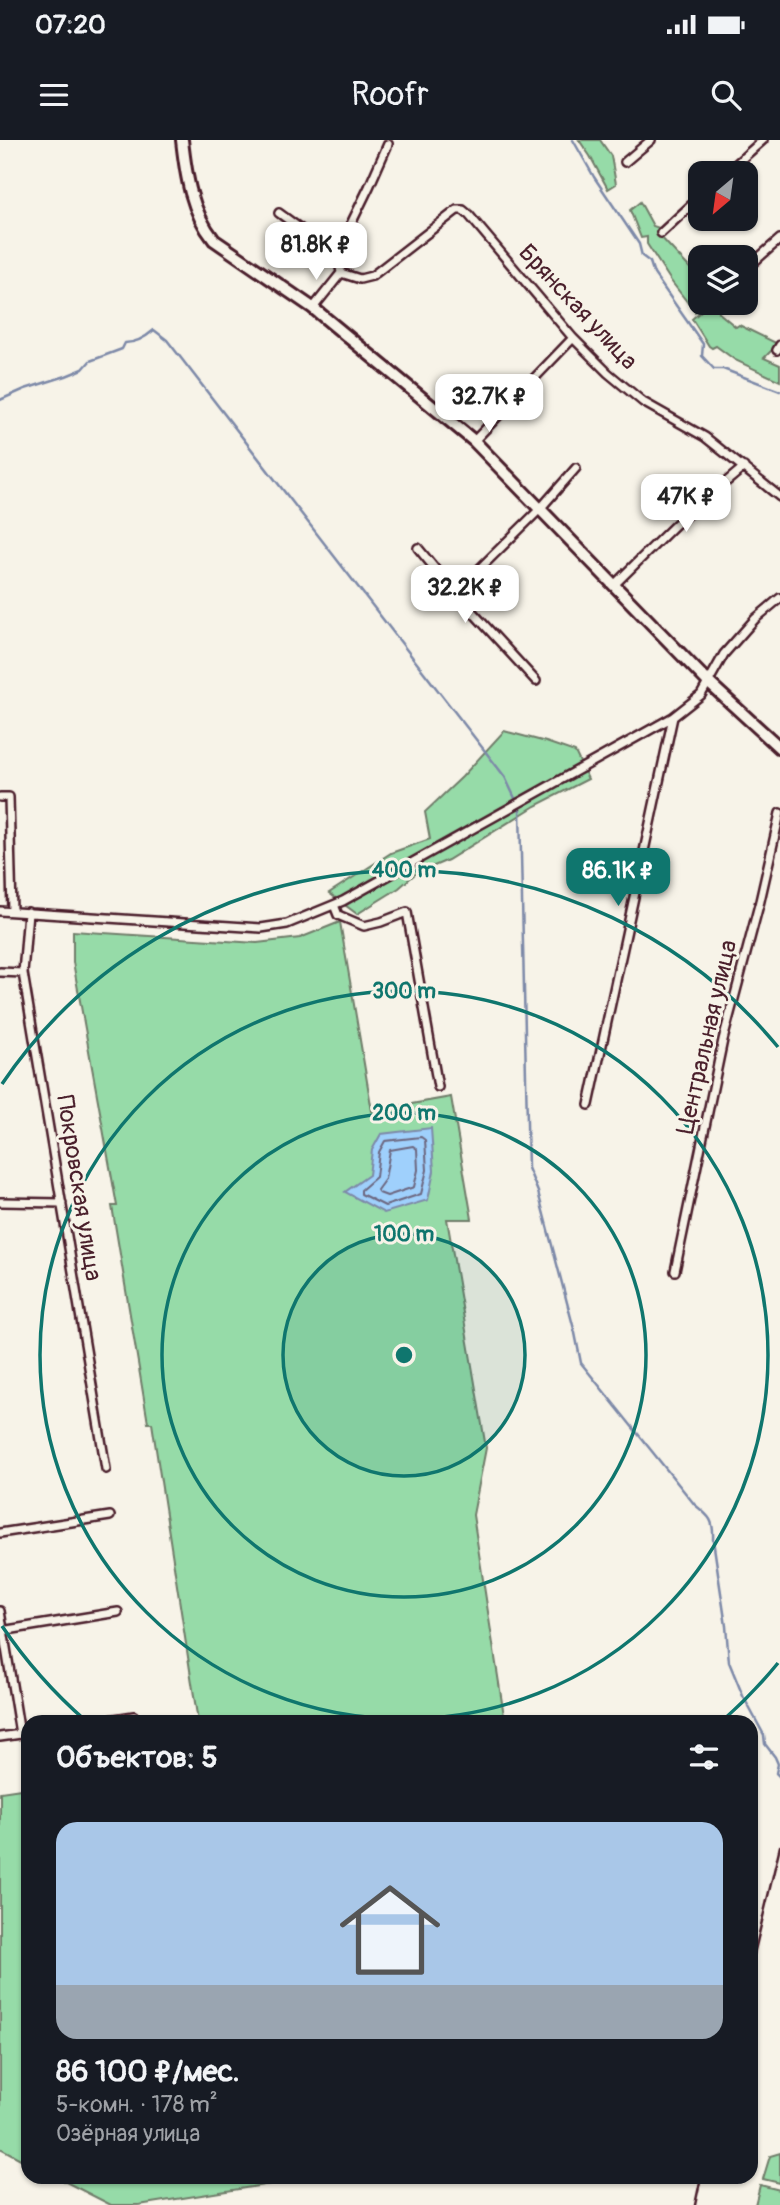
<!DOCTYPE html>
<html lang="ru">
<head>
<meta charset="utf-8">
<style>
  :root { --surface:#171b24; --page:#20242c; --text:#f1f3f6; --muted:#9ea1a6; --accent:#0f766e }
  body { margin:0; font-family:Pangolin,sans-serif; background:var(--page); color:var(--text); height:100vh; display:flex; flex-direction:column; font-size:26px; white-space:nowrap }
  * { box-sizing:border-box; margin:0 }
  p { font-size:23px; color:var(--muted) }
  .icon { flex:none; width:38px; height:38px; fill:none; stroke:currentColor; stroke-width:2; stroke-linecap:round; stroke-linejoin:round }
  .map { position:relative; flex:1; overflow:hidden }
  .drawer { position:absolute; left:21px; top:1575px; width:737px; height:469px; display:flex; flex-direction:column; background:var(--surface); border-radius:21px; box-shadow:0 2px 5px #0004 }
  .drawer>* { flex:none }
  .needle { width:46px; rotate:209deg }
  .controls { position:absolute; left:688px; top:21px; display:grid; gap:14px }
  .controls a { display:grid; place-items:center; width:70px; height:70px; border-radius:14px; background:var(--surface); box-shadow:0 2px 5px #0004; font-size:35px }
  .price { position:absolute; translate:-50% -60px; padding:0 16px; border-radius:14px; background:#fff; color:#222; font-size:23px; line-height:46px; filter:drop-shadow(0 2px 4px #0008) }
  .price::after { content:''; position:absolute; left:50%; top:42px; width:21px; height:16px; margin-left:-10px; background:inherit; clip-path:polygon(0 0,100% 0,50% 100%) }
  .price.selected { background:var(--accent); color:#fff }
  ul { padding:0; list-style:none }
  li { display:grid; align-content:center; gap:14px; height:371px; padding:0 35px }
  li span { display:grid; place-items:center; height:217px; border-radius:21px; color:#555 }
  li>.icon { margin-inline-start:auto }
  span .icon { width:126px; height:126px; fill:#fffc; stroke-width:1 }
  li b { font-size:30px }
  h2 { display:flex; justify-content:space-between; align-items:center; height:84px; padding:0 35px; font-size:30px }
  .status { display:flex; justify-content:space-between; align-items:center; height:49px; padding:0 35px; background:var(--surface); direction:ltr }
  .status svg { height:19px; fill:currentColor }
  header { display:flex; justify-content:space-between; align-items:center; height:91px; padding:0 35px; background:var(--surface); font-size:32px; font-weight:600 }
  .map>svg:first-child { display:block }
  .built { fill:#f8e4d7 }
  .green { fill:#96dba8; stroke:#707d6a; stroke-width:2 }
  .water { fill:#9fd0fc; stroke:#7d89a8; stroke-width:2 }
  .lines { fill:none; stroke-linecap:round; stroke-linejoin:round }
  .shore { stroke:#6c667f; stroke-width:2 }
  .stream { stroke:#7d89a8; stroke-width:2.5 }
  .street-casing { stroke:#4a1f2b; stroke-width:12 }
  .secondary-casing { stroke:#4a1f2b; stroke-width:16 }
  .street { stroke:#f7f3e8; stroke-width:7 }
  .secondary { stroke:#f7f3e8; stroke-width:10 }
  .rail { stroke:#4a1f2b; stroke-width:2.5 }
  .ring { fill:none; stroke:#0f766e; stroke-width:3.5 }
  .labels { text-anchor:middle; dominant-baseline:central; stroke-width:6; stroke-linejoin:round; paint-order:stroke }
  .street-label { font-size:24px; fill:#4a1f2b; stroke:#f7f3e8 }
  .centre { fill:#0f766e; stroke:#f7f3e8; stroke-width:3.5 }
  .ring-label { font-size:21px; text-anchor:middle; font-weight:bold; fill:#0f766e; stroke:#f7f3e8; stroke-width:6; stroke-linejoin:round; paint-order:stroke }
</style>
</head>
<body>
<div class="status"><b>07:20</b><svg viewBox="0 0 49 12"><path d="M0 12V9h3v3zM5 12V6h3v6zM10 12V3h3v9zM15 12V0h3v12zM26 1h20v11H26zM47 4h2v5h-2z"/></svg></div>
<header><svg class="icon" aria-label="menu" viewBox="0 0 24 24"><path d="M4 6h16M4 12h16M4 18h16"/></svg>Roofr<svg class="icon" aria-label="search" viewBox="0 0 24 24"><circle cx="10" cy="10" r="6"/><path d="M15 15l6 6"/></svg></header>
<div class="map">
<svg width="780" height="2065" viewBox="0 0 780 2065">
  <rect width="100%" height="100%" fill="#f7f3e8"/>
  <filter id="ink" filterUnits="userSpaceOnUse"><feTurbulence type="fractalNoise" baseFrequency=".0143" numOctaves="2"/><feDisplacementMap in="SourceGraphic" scale="14" xChannelSelector="R" yChannelSelector="G"/><feConvolveMatrix kernelMatrix="1 2 1 2 8 2 1 2 1" color-interpolation-filters="sRGB"/></filter>
  <g filter="url(#ink)">
    <path class="built" d="M446 251 466 272 459 279 439 259Z"/>
    <path class="green" d="M579 0H600L611 16 616 44 608 49 590 16Z
      M640 62 653 86 662 89 659 95 700 139V163H705L695 172 671 141 647 104V97L641 98 630 70Z
      M710 163H721L724 166 718 172 736 187 739 185 778 204 764 218 780 225V241L735 220 716 206 712 208 709 206 692 179Z
      M504 591 546 602 575 612 588 639 535 666 448 720 415 734 399 748 357 774 329 753 391 713 430 699 425 672 462 637Z
      M340 782 372 971 451 957 472 1079H447L486 1308 473 1375 505 1582H198L152 1283H148L112 1066H117L73 822V791L257 803 300 798Z
      M28 1648V2023L0 2008V1652Z
      M780 2013V2043L763 2039 770 2016Z
      M56 2037H314L139 2065H111Z
      M760 2045 780 2050V2065H755Z"/>
    <path class="water" d="M431 988 434 1031 428 1060 384 1073 345 1052 369 1035 372 1010 381 994Z"/>
    <g class="lines">
      <path class="shore" d="M421 997 425 1000 427 1030 421 1054 385 1066 361 1054V1050L376 1037 379 1012 385 1001Z
        M413 1006 417 1009 418 1030 414 1047 387 1056 379 1053 377 1050 385 1039 390 1010Z"/>
      <path class="stream" d="M573 0 594 37 639 104 642 116 650 122 654 134 703 204 702 216 714 229H723L780 251
        M0 260 25 249 66 236 83 229 90 221 122 209 125 203C136 203 146 197 154 190L167 200 505 637 520 669 528 1028 538 1052 575 1193 581 1223 695 1365C710 1377 714 1380 713 1400L726 1486 729 1522 743 1556 764 1595 765 1604 775 1617 778 1624 776 1633 780 1637"/>
      <defs>
        <path id="street" d="M388 4 369 47 349 88 338 116 341 133 360 139 372 136 457 70H463L469 75 573 198 608 233 643 262 705 297 780 357
          M625 22 651 0
          M726 33 763 0
          M279 73 338 116
          M661 93 700 57
          M747 128 780 99
          M313 168 341 133
          M777 210 780 205
          M474 301 573 198
          M418 408 455 453 536 541
          M614 445 676 384 744 327
          M455 453 539 370 576 328
          M0 657H9L12 771
          M334 765 338 775 364 786 381 782 407 772 438 947
          M0 771 261 788 287 784 343 761 673 577 701 555 724 514 755 479 780 458
          M28 772 23 833 106 1329
          M0 832 23 833
          M589 965 673 577
          M0 1062 62 1063
          M675 1131 723 900 760 761 780 673
          M0 1393 110 1376
          M0 1471 20 1594
          M1 1491 118 1472
          M95 1582 134 1576
          M0 1597 28 1593"/>
        <path id="secondary" d="M182 0C186 36 191 71 214 100L313 168 474 301 709 543 780 608"/>
      </defs>
      <use href="#street" class="street-casing"/>
      <use href="#secondary" class="secondary-casing"/>
      <use href="#street" class="street"/>
      <use href="#secondary" class="secondary"/>
      <path class="rail" d="M751 1827 780 1706
        M695 2065 701 2037"/>
    </g>
  </g>
  <circle cx="404" cy="1215" r="121" fill="#0f766e" fill-opacity=".12"/>
  <g class="ring">
    <circle cx="404" cy="1215" r="121"/>
    <circle cx="404" cy="1215" r="242"/>
    <circle cx="404" cy="1215" r="364"/>
    <path d="M778 1523A485 485 0 0 1 722 1581M86 1581A485 485 0 0 1 2 1486M2 944A485 485 0 0 1 778 907"/>
  </g>
  <g class="labels">
    <g class="street-label">
      <text transform="translate(578 167) rotate(47)">Брянская улица</text>
      <text transform="translate(707 897) rotate(-77)">Центральная улица</text>
      <text transform="translate(79 1048) rotate(81)">Покровская улица</text>
    </g>
  </g>
  <circle cx="404" cy="1215" r="10" class="centre"/>
  <g class="ring-label">
    <text x="404" y="737">400 m</text>
    <text x="404" y="858">300 m</text>
    <text x="404" y="980">200 m</text>
    <text x="404" y="1101">100 m</text>
  </g>
</svg>
<div class="controls">
<a><svg class="needle" viewBox="-14 -14 28 28"><path d="M0-13l5 13h-10z" fill="#e53935"/><path d="M0 13l5-13h-10z" fill="#9ea1a6"/></svg></a>
<a><svg class="icon" aria-label="layers" viewBox="0 0 24 24"><path d="M12 4l9 5-9 5-9-5zM3 14l9 5 9-5"/></svg></a>
</div>
<b class="price" style="left:316px;top:142px">81.8K ₽</b>
<b class="price" style="left:489px;top:294px">32.7K ₽</b>
<b class="price" style="left:686px;top:394px">47K ₽</b>
<b class="price" style="left:465px;top:485px">32.2K ₽</b>
<b class="price selected" style="left:618px;top:768px">86.1K ₽</b>
<section class="drawer">
<h2>Объектов: 5<svg class="icon" aria-label="filters" viewBox="0 0 24 24"><path d="M4 7h16M4 17h16"/><circle cx="9" cy="7" r="2"/><circle cx="15" cy="17" r="2"/></svg></h2>
<ul>
<li><span style="background:linear-gradient(#a9c7e8 75%,#9aa5b1 0)"><svg class="icon" aria-label="home" viewBox="0 0 24 24"><path d="M3 11l9-7 9 7M6 9v11h12V9"/></svg></span><div><b>86 100 ₽/мес.</b><p>5-комн. · 178 m²</p><p>Озёрная улица</p></div></li>
</ul>
</section>
</div>
</body>
</html>
